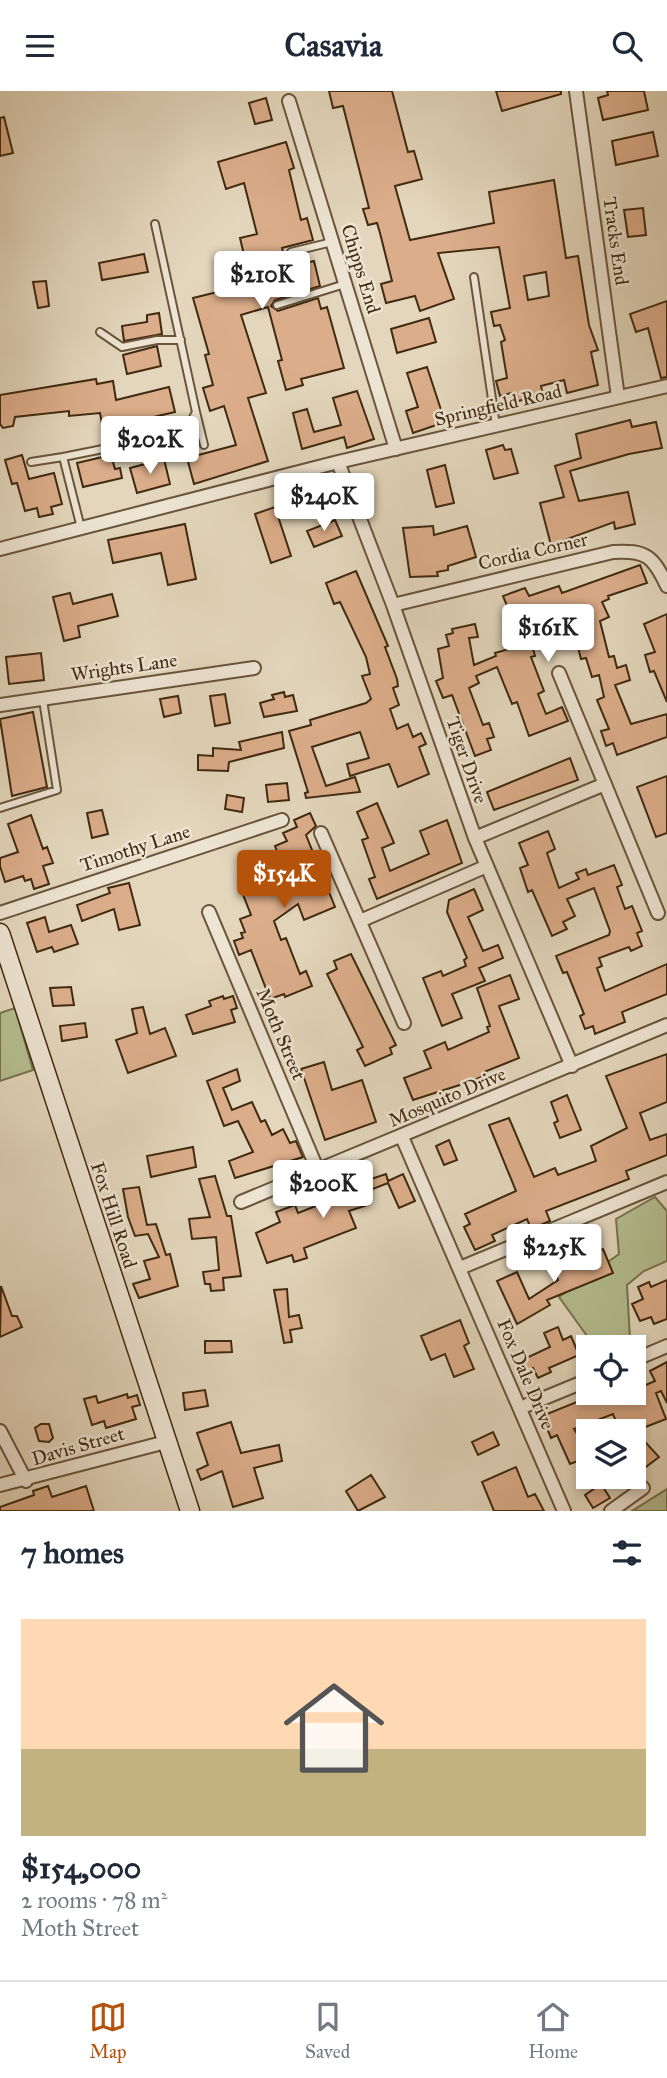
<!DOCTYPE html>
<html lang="en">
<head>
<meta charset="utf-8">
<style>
  :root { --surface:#fff; --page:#f2f2f3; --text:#1f2937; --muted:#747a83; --line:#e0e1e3; --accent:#b45309 }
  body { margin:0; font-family:"IM FELL Great Primer",serif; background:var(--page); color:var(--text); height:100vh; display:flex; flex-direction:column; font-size:26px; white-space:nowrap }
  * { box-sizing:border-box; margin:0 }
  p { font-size:23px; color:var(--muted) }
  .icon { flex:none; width:38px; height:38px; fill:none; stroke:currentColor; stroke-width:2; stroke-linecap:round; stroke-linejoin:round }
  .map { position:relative; height:1420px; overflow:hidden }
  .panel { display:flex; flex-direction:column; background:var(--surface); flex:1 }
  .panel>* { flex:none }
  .fabs { position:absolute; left:576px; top:1244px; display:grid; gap:14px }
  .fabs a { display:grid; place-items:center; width:70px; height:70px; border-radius:0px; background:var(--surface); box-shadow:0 4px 10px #0003; font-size:35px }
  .price { position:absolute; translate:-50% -60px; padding:0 16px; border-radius:7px; background:#fff; color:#222; font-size:23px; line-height:46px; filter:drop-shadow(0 2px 4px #0008) }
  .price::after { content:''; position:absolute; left:50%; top:42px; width:21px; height:16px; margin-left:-10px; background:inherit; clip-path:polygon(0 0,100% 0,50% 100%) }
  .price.current { background:var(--accent); color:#fff }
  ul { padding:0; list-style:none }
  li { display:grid; align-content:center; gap:14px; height:371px; padding:0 21px }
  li+li { border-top:2px solid var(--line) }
  li span { display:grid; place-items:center; height:217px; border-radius:0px; color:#555 }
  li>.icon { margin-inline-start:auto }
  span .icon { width:126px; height:126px; fill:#fffc; stroke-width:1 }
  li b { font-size:30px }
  h2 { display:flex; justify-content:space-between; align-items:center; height:84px; padding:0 21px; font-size:30px }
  header { display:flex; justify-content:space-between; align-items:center; height:91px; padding:0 21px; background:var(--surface); font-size:32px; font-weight:700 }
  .menu { display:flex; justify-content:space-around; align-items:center; height:98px; border-top:2px solid var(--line); background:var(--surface); font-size:19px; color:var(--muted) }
  .menu a { display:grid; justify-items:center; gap:4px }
  .menu .current { color:var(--accent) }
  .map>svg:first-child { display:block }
  .green { fill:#b4be91; stroke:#7a7450; stroke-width:2 }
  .building { fill:#dcad8a; stroke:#402a10; stroke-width:2; fill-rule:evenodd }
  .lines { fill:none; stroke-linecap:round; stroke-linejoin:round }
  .lane-casing { stroke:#69553b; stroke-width:10 }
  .street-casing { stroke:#69553b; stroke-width:16 }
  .secondary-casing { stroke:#402a10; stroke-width:21 }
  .lane { stroke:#ede4d3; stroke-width:6 }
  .street { stroke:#ede4d3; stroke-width:12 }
  .secondary { stroke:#ede4d3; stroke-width:18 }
  .labels { text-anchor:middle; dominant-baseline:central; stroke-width:5; stroke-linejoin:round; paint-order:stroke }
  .street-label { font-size:19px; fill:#402a10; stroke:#ede4d3 }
</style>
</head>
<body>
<header><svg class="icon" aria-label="menu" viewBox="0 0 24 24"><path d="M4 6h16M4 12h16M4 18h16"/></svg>Casavia<svg class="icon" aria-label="search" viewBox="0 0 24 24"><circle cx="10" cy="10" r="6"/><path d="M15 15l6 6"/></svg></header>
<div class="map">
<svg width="667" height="1420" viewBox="0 0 667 1420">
  <rect width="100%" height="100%" fill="#e3d6bc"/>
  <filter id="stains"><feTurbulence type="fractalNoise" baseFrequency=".00286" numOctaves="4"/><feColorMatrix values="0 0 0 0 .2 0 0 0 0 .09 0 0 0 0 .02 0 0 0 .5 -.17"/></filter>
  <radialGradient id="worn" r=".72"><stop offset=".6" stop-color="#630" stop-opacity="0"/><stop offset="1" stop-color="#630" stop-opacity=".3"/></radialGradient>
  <path class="green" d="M15 917 33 979 0 990V922Z
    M655 1106 667 1120V1170L644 1180 627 1194 630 1248 607 1256H595L559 1206 619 1163 616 1128Z
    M667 1398V1420H632Z"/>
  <path class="building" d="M329 0H392L408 61 414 60 422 88 395 95 410 149 494 132 489 101 554 89 566 167 578 165 589 234 598 259 591 261 598 294 567 302 564 289 541 295 543 304 514 311 511 302 500 305 496 290 507 287 501 251 505 249 500 234 494 235 491 221 510 217 499 156 438 162 454 208 420 220 415 205 386 212 381 193 392 190 380 142 377 132 368 134 363 118 369 117 343 15 333 17ZM546 181 549 205 528 209 524 185Z
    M496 0H561V3L502 20Z
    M607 0H644L648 19 603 29 598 7 608 4Z
    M266 7 272 29 255 33 249 12Z
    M4 26 13 62 0 65V27Z
    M653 41 658 65 616 74 612 50Z
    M286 51 294 77 289 79 301 129 307 127 313 149 282 157 287 177 314 170 320 195 275 209 271 215 278 220 318 207 321 218 327 216 344 277 301 288 303 294 286 299 278 270 282 269 268 216 241 224 266 302 248 307 268 370 194 393 187 367 236 354 224 315 210 320 203 297 213 294 205 264 209 263 193 207 246 194 245 190 250 189 240 147 257 143 244 92 226 98 218 71Z
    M643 117 646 144 628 146 624 119Z
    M144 163 148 181 102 189 99 172Z
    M46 190 49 215 38 217 33 191Z
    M667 210V286L661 287 648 237 636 241 630 223Z
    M159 222 162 243 124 250 122 235 147 231V224Z
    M429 227 436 251 397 262 391 238Z
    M157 255 161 275 127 283 123 264Z
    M427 276 445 331 413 342 406 320 418 316 407 282Z
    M96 288 97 293 113 290 116 309 169 296 175 321 119 334 120 342 104 345 100 322 69 325V320L15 326 13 335 3 337 0 333V304Z
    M357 300 374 348 347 357 344 346 302 358 293 322 307 318 314 341 341 334 333 307Z
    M630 329 632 336 656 331 662 357 629 363 570 380 579 410 628 401 635 433 615 438 614 431 551 454 540 412 564 406 555 375 581 367 576 343Z
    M503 354 505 359 511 358 518 382 494 388 486 359Z
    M22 364 29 388 54 382 62 413 51 416 53 423 39 426 37 417 25 420 17 392 12 393 5 369Z
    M111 364 115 378 120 377 122 387 83 396 77 372Z
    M164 368 170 393 137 402 130 377Z
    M445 374 454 412 436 416 427 379Z
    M275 416 291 465 271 472 255 423Z
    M335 429 342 445 314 456 307 440Z
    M185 433 196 488 168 494 161 462 113 472 108 449Z
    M433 435 434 444 467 435 476 466 448 475V479L437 481 438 485 410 486 403 437Z
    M640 474 647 492 608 505 609 508 602 511 609 526 600 530 609 566 614 565 617 577 626 574 630 589 615 594 631 633 667 623V646L617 664 613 652 606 655 601 640 609 638 597 609 604 606 599 584 592 586 586 567 581 568 576 548 586 545 576 524 529 543 535 565 531 566 544 600 538 603 546 623 562 616 568 630 529 645 517 611 512 613 497 576 476 585 479 592 469 597 483 634 489 632 494 646 487 648 491 659 475 665 452 604 443 607 436 590 443 587 438 558 449 555 446 544 453 542 452 538 475 533 478 546 469 547 474 574 496 565 495 562 523 554 503 505 525 497 529 505 559 495 562 502Z
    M356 480 388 555 385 556 397 588 398 595 393 597 399 614 390 618 397 638 408 633 413 646 421 642 426 653 419 656 429 683 398 696 389 673 350 685 347 673 369 667 360 641 312 656 326 695 355 686 360 701 306 707 305 702 308 701 289 640 311 634 310 629 366 612 371 608 362 585 370 583 366 566 340 511 334 513 326 492Z
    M70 502 73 513 112 503 118 525 78 535 80 546 64 550 53 506Z
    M667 523V611L654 580 650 581 645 564 655 561 644 533Z
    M41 562 44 589 9 593 6 566Z
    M284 601 285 606 293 604 297 620 264 626 260 612 274 608 272 604Z
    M225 603 230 632 215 635 210 605Z
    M178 605 181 622 164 626 160 608Z
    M33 621 47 696 12 705 0 628Z
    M282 641 284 657 229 671 228 680 198 679V664L213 665V657L241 659 239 651Z
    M570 667 578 689 494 719 487 701Z
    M667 685V742L656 746 637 696Z
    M287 692 289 709 268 711 266 694Z
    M227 704 244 707 242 721 225 718Z
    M377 712 394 752 382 757 390 780 429 763 420 740 447 729 462 772 377 808 369 788 375 786 362 749 368 747 357 721Z
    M102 719 108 743 92 747 87 722Z
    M310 722 316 735 306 744 335 816 304 829 298 813 274 830 281 849 286 847 300 883 306 880 312 895 285 906 284 903 270 908 251 859 239 864 234 850 243 847 241 842 245 841 240 828 251 824 240 796 279 782 277 777 283 775 275 755 287 750 283 742 297 736 294 729Z
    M31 724 43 758 47 756 53 772 43 775 49 793 34 798 31 788 25 790 23 785 5 791 0 775V767L18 761 8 733Z
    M548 740 555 758 547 762 559 797 579 788 576 782 586 778 588 784 614 774 622 794 617 796 625 818 632 815 642 840 637 842 642 855 631 860 629 856 599 867 602 875 597 877 605 900 667 873V903L622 921 625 931 595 943 593 935 585 938 580 925 584 923 567 881 563 882 556 865 609 844 610 840 594 797 567 808 575 825 563 831 567 838 552 845 532 799 528 801 520 777 528 774 519 752Z
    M129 792 140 834 119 839 114 818 82 830 77 814 110 802 108 797Z
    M474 798 483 819 468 826 483 860 498 854 503 867 479 877 485 890 452 903 462 927 442 935 423 887 441 880 443 885 466 875 464 869 467 867 447 821 449 809Z
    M45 826 49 841 71 834 78 853 54 861 52 856 37 861 27 832Z
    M351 863 396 954 390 957 392 963 365 975 357 959 363 956 327 883 337 878 334 870Z
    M510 884 519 908 499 915 519 967 484 981 486 984 472 990 413 1009 404 987 431 977 424 960 445 951 448 959 489 941 487 936 490 935 477 897Z
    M71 896 74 914 53 915 50 897Z
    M223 905 224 908 233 905 237 917 231 919 235 931 193 943 186 924 211 915 209 910Z
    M143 916 150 943 165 937 176 965 128 982 116 949 137 942 132 918Z
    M85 932 87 946 62 950 60 935Z
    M667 963V1011L640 1022 650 1049 667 1043V1064L626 1080 629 1088 546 1120 550 1130 531 1138 527 1128 492 1144 495 1150 475 1159 464 1136 470 1133 465 1123 516 1100 489 1034 509 1027 534 1086 555 1077 558 1084 596 1070 591 1055 627 1037 606 985Z
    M324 971 332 999 362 989 376 1031 325 1049 301 978Z
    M237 978 240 990 223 997 232 1019 252 1011 261 1031 265 1029 272 1044 283 1038 290 1052 296 1050 303 1066 235 1087 229 1070 253 1061 238 1030 224 1035 207 990Z
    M567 1004 581 1039 560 1047 554 1032 558 1030 551 1011Z
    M449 1049 457 1069 444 1074 436 1055Z
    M193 1056 196 1076 151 1086 147 1065Z
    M386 1083 388 1090 403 1083 415 1110 399 1117 388 1092 362 1102 368 1114 349 1120 356 1137 304 1157 307 1167 294 1171 292 1164 267 1172 256 1142 280 1131 276 1121 295 1114 298 1122 352 1101 350 1095Z
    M215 1085 227 1125H231L241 1185 223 1187 224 1199 211 1200 210 1193H205L203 1181 219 1179 216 1146 192 1148 189 1128 210 1126 199 1088Z
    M139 1096 147 1134 156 1133 166 1164 170 1163 178 1195 139 1207 133 1193 150 1188 144 1170 159 1166 148 1143 135 1145 128 1126 123 1098Z
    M603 1158 613 1182 547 1209 550 1214 517 1233 497 1190 517 1181 529 1208 558 1189 553 1176Z
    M667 1189V1228L654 1233 651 1226 640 1230 632 1213 643 1208 638 1196 649 1191 651 1196Z
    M1 1195 12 1225H17L22 1236 0 1246Z
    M287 1198 289 1226 299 1224 302 1237 290 1239 292 1251 284 1252 274 1199Z
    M460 1229 469 1252 464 1255 474 1278 454 1286 445 1263 431 1269 421 1245Z
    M558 1236 563 1249 571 1245 579 1264 549 1277 551 1281 538 1287 533 1277 528 1280 522 1269 550 1256 544 1242Z
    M205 1250H231L232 1261 205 1262Z
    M667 1271V1312L661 1300 656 1302 666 1328 635 1340 659 1366 634 1385V1340H620L613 1323 574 1338 588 1360V1366L570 1373 557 1344 551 1347 542 1325 589 1306 591 1311 615 1302H634V1299L655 1290 650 1280Z
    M205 1299 208 1315 185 1319 183 1302Z
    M127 1303 128 1307 137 1304 140 1314 132 1316 136 1328 106 1337 104 1330 92 1334 84 1308 96 1305 98 1312Z
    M231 1331 241 1362 279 1354 282 1370 254 1377 263 1407 233 1416 222 1380 201 1389 197 1379 208 1374 197 1342Z
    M41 1333H49L53 1347 49 1351 39 1350 35 1337Z
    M493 1341 499 1354 478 1364 472 1351Z
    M516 1376 528 1406 535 1403 544 1420H494L482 1391Z
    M371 1384 385 1406 358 1420 346 1400Z
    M601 1393 610 1407 593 1417 585 1404Z
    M48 1395 52 1406 86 1395 94 1420H0V1416L34 1404 33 1400Z"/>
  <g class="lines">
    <defs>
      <path id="lane" d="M291 161 332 151
        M474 186 496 335
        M277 214 345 193
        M100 241 122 256 157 249H181
        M196 321 204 354
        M31 371 63 366
        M81 437 63 366 178 343 189 334 196 321 155 133
        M0 717 57 699 43 609"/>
      <path id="street" d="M576 0 618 306
        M289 10 396 358
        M338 371 393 514 475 747 572 975
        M0 458 338 371 667 295
        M393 514 613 461C646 459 653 465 667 495
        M559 582 658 822
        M0 614 254 577
        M321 742 404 932
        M475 747 605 693
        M209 821 318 1080
        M0 822 282 729
        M360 830 487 775
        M402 1046 564 1420
        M241 1111 667 934
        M460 1177 667 1091
        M634 1269 667 1255
        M520 1317 588 1289
        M0 1340 26 1390
        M0 1394 166 1351
        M611 1420 643 1397"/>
      <path id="secondary" d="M0 842 190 1420"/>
    </defs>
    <use href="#lane" class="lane-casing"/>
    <use href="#street" class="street-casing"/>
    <use href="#secondary" class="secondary-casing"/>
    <use href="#lane" class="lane"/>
    <use href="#street" class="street"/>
    <use href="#secondary" class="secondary"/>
  </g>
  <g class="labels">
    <g class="street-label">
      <text transform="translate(616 150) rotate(82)">Tracks End</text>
      <text transform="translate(361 178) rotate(73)">Chipps End</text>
      <text transform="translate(498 314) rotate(-13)">Springfield Road</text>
      <text transform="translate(533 460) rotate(-13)">Cordia Corner</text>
      <text transform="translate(124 576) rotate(-8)">Wrights Lane</text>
      <text transform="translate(467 669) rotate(71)">Tiger Drive</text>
      <text transform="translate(135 757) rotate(-18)">Timothy Lane</text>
      <text transform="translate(281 943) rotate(67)">Moth Street</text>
      <text transform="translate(447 1006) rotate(-23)">Mosquito Drive</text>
      <text transform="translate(114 1124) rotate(72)">Fox Hill Road</text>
      <text transform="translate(526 1283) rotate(67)">Fox Dale Drive</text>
      <text transform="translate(78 1355) rotate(-16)">Davis Street</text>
    </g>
  </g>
  <rect width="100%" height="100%" filter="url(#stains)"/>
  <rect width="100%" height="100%" fill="url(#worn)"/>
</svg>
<div class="fabs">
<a><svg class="icon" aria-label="locate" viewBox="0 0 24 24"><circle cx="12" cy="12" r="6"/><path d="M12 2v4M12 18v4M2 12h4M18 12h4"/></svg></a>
<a><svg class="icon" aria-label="layers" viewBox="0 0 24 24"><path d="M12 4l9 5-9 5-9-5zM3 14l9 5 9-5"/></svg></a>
</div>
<b class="price" style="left:262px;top:220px">$210K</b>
<b class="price" style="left:150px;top:385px">$202K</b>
<b class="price" style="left:324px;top:442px">$240K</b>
<b class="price" style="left:548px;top:573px">$161K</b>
<b class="price current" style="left:284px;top:819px">$154K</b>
<b class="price" style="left:323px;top:1129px">$200K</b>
<b class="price" style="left:554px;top:1193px">$225K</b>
</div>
<section class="panel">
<h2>7 homes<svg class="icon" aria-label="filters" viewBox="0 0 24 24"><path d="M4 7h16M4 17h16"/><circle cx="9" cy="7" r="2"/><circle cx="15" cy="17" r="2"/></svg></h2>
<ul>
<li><span style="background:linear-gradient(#ffd9b3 60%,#c2b280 0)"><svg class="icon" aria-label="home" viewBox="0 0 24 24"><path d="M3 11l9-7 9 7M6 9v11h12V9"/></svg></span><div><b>$154,000</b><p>2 rooms · 78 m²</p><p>Moth Street</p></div></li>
</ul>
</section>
<nav class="menu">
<a class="current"><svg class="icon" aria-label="map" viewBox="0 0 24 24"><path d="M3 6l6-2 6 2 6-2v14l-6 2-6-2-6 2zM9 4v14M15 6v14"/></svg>Map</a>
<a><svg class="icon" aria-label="saved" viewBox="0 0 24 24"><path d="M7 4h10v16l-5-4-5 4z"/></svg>Saved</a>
<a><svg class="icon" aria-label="home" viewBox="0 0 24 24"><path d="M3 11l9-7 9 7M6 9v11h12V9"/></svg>Home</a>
</nav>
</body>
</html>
